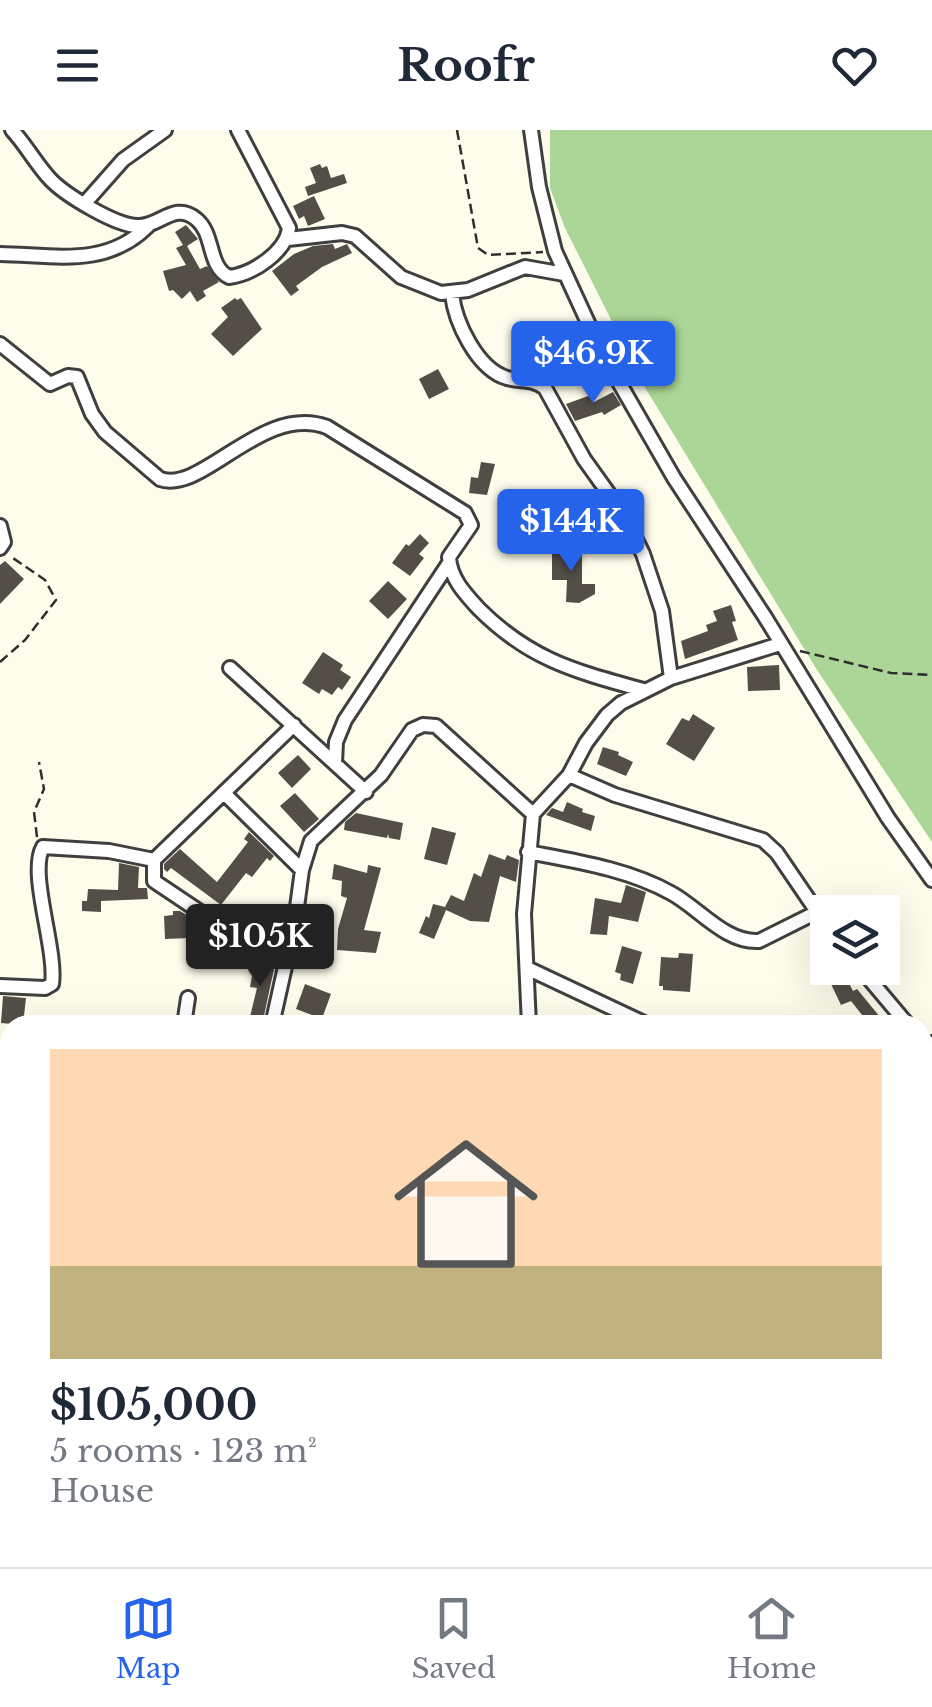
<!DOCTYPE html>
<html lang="en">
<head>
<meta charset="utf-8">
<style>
  :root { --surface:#fff; --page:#f2f2f3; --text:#1f2937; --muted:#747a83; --line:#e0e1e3; --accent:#2563eb }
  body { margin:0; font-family:"Libre Baskerville",serif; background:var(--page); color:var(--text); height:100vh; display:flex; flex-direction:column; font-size:38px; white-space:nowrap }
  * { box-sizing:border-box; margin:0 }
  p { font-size:32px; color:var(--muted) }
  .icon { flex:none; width:55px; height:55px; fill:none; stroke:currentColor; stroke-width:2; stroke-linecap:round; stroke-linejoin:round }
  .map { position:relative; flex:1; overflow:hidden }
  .drawer { position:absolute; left:0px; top:885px; width:932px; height:552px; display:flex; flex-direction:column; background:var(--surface); border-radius:30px 30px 0 0; box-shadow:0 10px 40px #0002 }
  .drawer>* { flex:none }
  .buttons { position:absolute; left:810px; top:765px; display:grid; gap:20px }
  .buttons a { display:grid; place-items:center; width:90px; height:90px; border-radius:0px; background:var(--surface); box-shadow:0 10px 40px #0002; font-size:50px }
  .price { position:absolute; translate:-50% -85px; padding:0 22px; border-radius:10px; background:var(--accent); color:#fff; font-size:32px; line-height:65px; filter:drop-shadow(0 2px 5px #0008) }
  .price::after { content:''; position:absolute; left:50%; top:60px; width:30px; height:22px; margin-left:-15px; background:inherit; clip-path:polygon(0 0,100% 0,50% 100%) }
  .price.active { background:#222; color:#fff }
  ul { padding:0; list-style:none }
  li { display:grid; align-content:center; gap:20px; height:530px; padding:0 50px }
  li span { display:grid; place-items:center; height:310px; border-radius:0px; color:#555 }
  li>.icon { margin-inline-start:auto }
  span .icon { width:180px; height:180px; fill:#fffc; stroke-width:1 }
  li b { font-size:42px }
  header { display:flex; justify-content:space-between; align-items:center; height:130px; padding:0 50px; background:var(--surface); font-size:45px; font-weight:700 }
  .tab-bar { display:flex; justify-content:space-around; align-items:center; height:140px; border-top:2px solid var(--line); background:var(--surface); font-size:28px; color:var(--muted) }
  .tab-bar a { display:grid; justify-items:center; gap:5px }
  .tab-bar .active { color:var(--accent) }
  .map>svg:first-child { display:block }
  .forest { fill:#acd698 }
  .building { fill:#544e49 }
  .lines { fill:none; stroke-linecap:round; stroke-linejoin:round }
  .service-casing { stroke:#3f3f3f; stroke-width:11 }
  .minor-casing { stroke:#3f3f3f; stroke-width:18 }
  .tertiary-casing { stroke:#3f3f3f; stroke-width:22 }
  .path { stroke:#2e2e2e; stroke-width:2.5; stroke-dasharray:10 5; stroke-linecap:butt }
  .service { stroke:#fff; stroke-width:6 }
  .minor { stroke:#fff; stroke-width:12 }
  .tertiary { stroke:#fff; stroke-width:18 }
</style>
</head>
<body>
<header><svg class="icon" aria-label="menu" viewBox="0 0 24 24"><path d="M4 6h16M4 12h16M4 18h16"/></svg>Roofr<svg class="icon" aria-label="heart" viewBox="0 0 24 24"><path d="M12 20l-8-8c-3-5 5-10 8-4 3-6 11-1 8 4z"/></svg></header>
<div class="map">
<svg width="932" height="1437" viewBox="0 0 932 1437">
  <rect width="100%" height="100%" fill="#fefdec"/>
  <path class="forest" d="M550 0H932V712L817 540 646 259 565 98 550 58Z"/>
  <path class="building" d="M320 34 322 38 327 36 331 48 344 44 347 53 308 66 305 57 316 53 310 38Z
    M314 66 325 89 308 96 304 86 299 89 293 76Z
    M186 95 198 109 187 116 200 139 207 136 219 152 203 161 206 166 197 172 190 161 182 169 173 160 169 161 163 141 186 135 176 118 183 115 175 102Z
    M333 114 335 119 347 114 352 123 322 137 296 156 299 160 291 166 272 141 294 124 313 116Z
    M235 168 237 170 241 168 262 199 233 226 211 204 228 187 221 178Z
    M438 239 449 259 429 269 419 249Z
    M613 262 621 275 604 285 602 282 575 291 566 274 591 265 594 272Z
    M481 332 495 334 487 365 469 363 471 347 478 348Z
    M420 404 429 413 419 424 424 428 410 446 392 433 406 414 409 416Z
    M552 419H582V454H595V464L579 473 566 472 567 450H552Z
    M5 431 24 449 0 474V435Z
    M388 451 407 469 388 489 369 471Z
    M731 475 736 491 732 492 738 510 685 529 681 511 708 501 706 495 717 491 713 481Z
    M323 522 343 535 340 540 351 547 342 560 338 557 332 565 322 559 319 564 302 553Z
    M779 535 780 560 748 561 747 537Z
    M693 584 715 598 694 631 666 614 682 588 689 591Z
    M603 617 619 622 618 625 633 632 626 646 597 634Z
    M298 625 311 639 292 658 278 643Z
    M295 663 319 689 304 702 280 676Z
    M567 672 583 679 582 682 595 686 591 701 546 685 552 678 563 682Z
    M356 683 403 693 400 710 389 708 388 704 387 708 344 700 345 692Z
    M432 697 456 703 447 735 424 729Z
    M249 702 274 726 270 731 267 728 252 747 246 743 221 775 171 738 167 742 164 739V734L180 719 217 752 248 712 244 709Z
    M489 724 505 730 507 725 519 730 516 752 500 746 489 792 470 791 446 780 434 809 419 803 426 786 429 788 433 774 445 777 451 765 464 771 474 743 481 747Z
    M119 733 139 737 138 758H147L148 769 101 771V782L82 781V771H87L88 759 118 760Z
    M334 734 367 743 368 735 381 738 364 800 381 802 376 823 337 820 338 799 347 768 341 766 342 751 332 749Z
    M626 755 646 762 638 792 609 786 607 805 590 804 595 768 621 773Z
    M173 781H180L190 787V808L165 809 164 786 173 785Z
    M622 816 642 822 633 854 620 850 621 844 615 842Z
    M679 823 693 824 690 862 663 860V856H659L661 827 678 828Z
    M254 826 274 839 262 895H248L257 858 250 857 252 846 248 840Z
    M846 847 853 861 857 859 880 887 870 895 851 871 841 875 831 854Z
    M305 854 331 864 320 894 310 890 312 885 296 879Z
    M3 866 26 868 23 895 1 893Z"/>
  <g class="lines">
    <defs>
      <path id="service" d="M922 1310 932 1299"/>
      <path id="minor" d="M12 0C26 15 36 34 50 49 65 65 116 96 138 96 159 97 175 71 196 89 215 104 207 136 229 147 253 144 286 122 289 98L238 0
        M531 0 539 57 555 121 601 221 674 348 765 487 888 688 932 750
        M85 73 123 30 165 0
        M288 109 342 103 355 106 401 147 441 163 468 160 525 137 564 144
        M0 124C55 125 106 138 148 96
        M452 164C455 192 477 239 507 248 522 252 532 248 545 258L584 329 624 385 643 424 662 481 671 548
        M0 214 50 254 68 246 77 247 92 284 105 302 160 349C203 364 262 273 327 297L465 383 471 395 449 427C450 448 465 464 479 479 530 530 575 541 643 560
        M0 396 4 412 0 418
        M230 538 366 662
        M335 633 336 612 345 590 449 433
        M569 645 615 665 763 710 777 723 828 798
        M224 663 302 740
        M528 722C575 731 628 739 671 763 699 778 725 813 759 811L815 783
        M286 832 224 798 154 751V730L294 595
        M860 838 908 895
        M529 839 648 895
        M0 856 45 858 52 854C57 819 28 743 43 717L109 721 154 730
        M184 895 188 868
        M272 895 295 792 302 740 311 711 381 645 412 600 423 595 436 596 533 684
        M529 895 524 784 533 684 569 645 586 613 607 585 621 573 671 548 780 514
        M922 927 932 913
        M922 1003 932 1005
        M922 1128 932 1115
        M38 1437 39 1428"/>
      <path id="tertiary" d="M0 992 10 994
        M922 1389 932 1399"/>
    </defs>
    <use href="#service" class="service-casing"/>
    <use href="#minor" class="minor-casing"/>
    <use href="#tertiary" class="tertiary-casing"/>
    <path class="path" d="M457 0 478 118 488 125 543 122
      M800 521 891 543 932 545
      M0 532 25 510 56 470 45 450 10 426
      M37 707 34 682 44 659 39 632
      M375 1428 376 1437"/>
    <use href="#service" class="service"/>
    <use href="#minor" class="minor"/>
    <use href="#tertiary" class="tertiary"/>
  </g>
</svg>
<div class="buttons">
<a><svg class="icon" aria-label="layers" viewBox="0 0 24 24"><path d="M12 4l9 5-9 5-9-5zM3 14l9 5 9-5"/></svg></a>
</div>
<b class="price" style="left:593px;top:276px">$46.9K</b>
<b class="price" style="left:571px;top:444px">$144K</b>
<b class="price active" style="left:260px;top:859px">$105K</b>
<section class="drawer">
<ul>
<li><span style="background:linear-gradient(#ffd9b3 70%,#c2b280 0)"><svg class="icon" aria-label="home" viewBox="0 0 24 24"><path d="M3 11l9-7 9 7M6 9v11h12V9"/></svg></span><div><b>$105,000</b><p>5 rooms · 123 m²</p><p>House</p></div></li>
</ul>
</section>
</div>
<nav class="tab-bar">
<a class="active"><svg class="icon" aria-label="map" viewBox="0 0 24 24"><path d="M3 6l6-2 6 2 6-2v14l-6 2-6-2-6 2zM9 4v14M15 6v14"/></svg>Map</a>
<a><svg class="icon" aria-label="saved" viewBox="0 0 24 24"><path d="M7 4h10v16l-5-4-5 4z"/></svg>Saved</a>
<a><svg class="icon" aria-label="home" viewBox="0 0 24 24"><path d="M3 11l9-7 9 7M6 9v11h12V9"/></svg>Home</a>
</nav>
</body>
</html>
